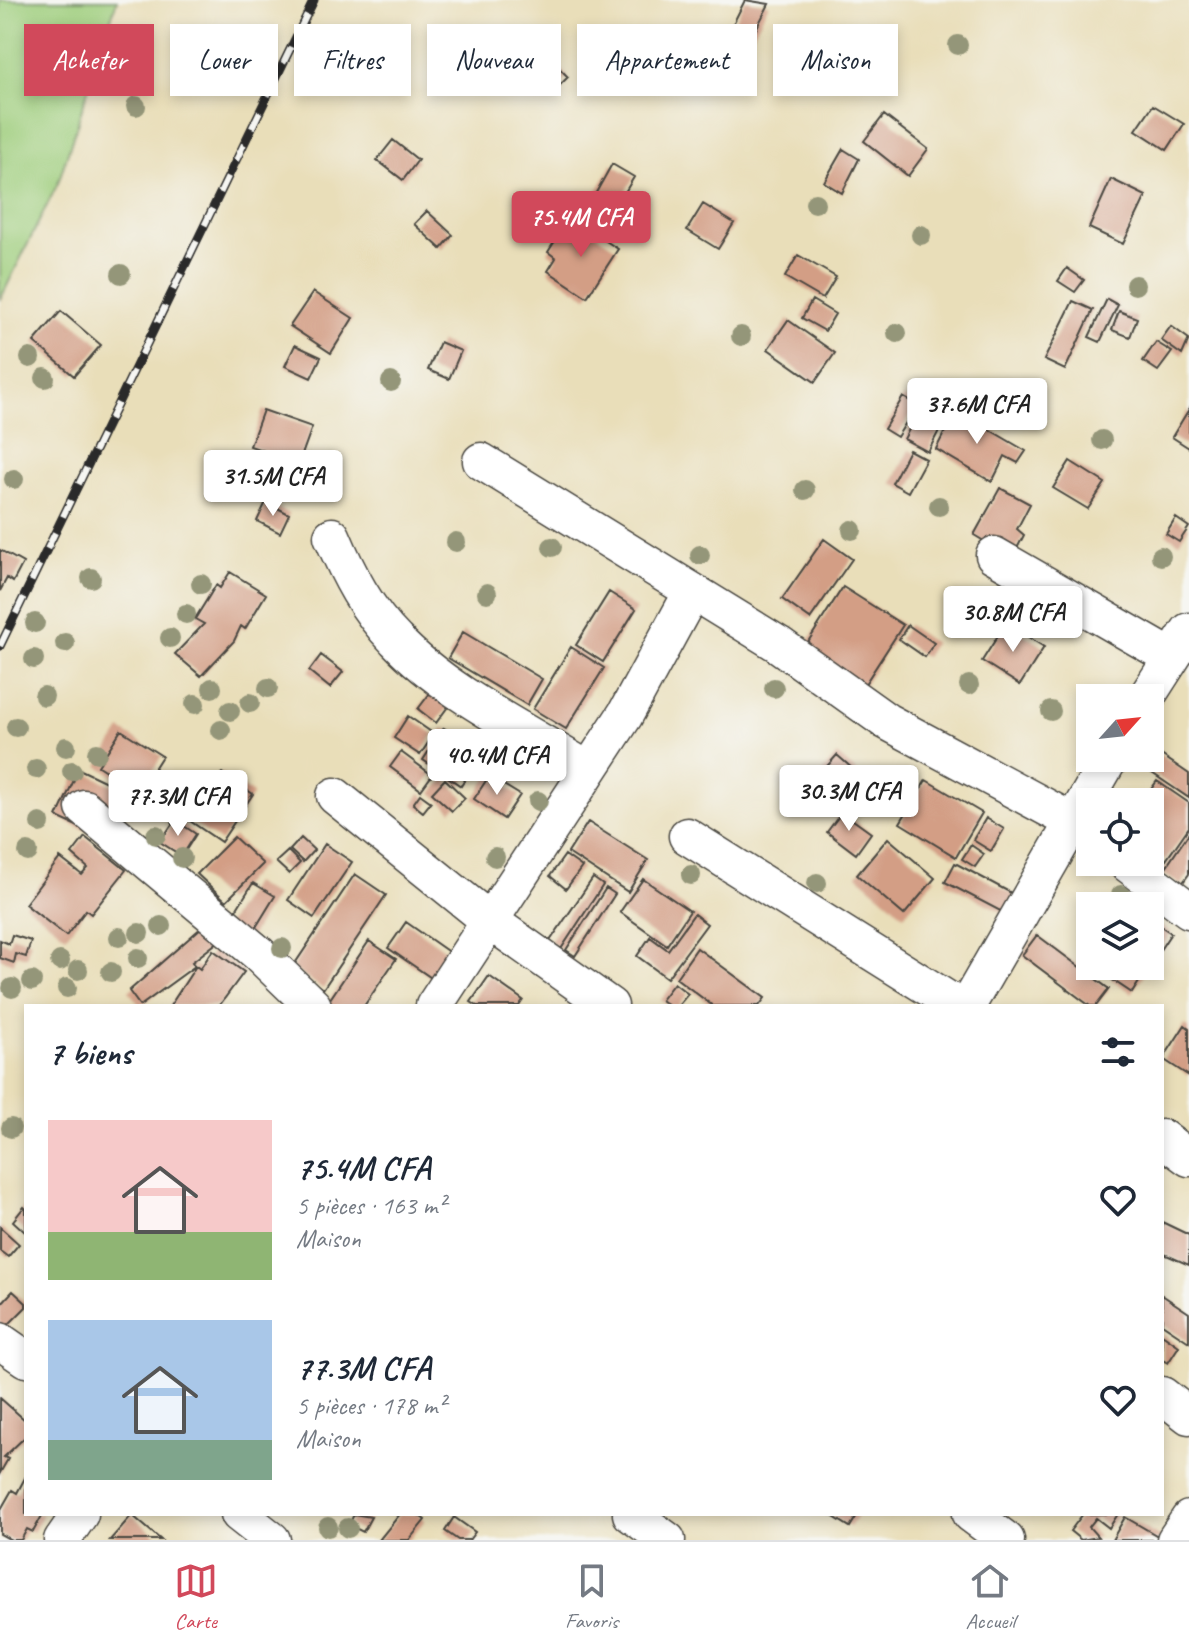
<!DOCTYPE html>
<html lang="fr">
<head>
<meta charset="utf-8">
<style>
  :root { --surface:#fff; --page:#f2f2f3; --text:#1f2937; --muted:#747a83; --line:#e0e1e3; --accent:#d1495b }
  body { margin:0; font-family:Caveat,sans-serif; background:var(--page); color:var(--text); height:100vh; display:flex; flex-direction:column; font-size:30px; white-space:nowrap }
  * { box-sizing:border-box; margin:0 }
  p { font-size:26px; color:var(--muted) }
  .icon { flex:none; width:44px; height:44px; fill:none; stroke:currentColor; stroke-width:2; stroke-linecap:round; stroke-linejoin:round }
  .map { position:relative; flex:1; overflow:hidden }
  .panel { position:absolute; left:24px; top:1004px; width:1140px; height:512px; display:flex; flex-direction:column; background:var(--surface); border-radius:0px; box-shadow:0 4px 12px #0003 }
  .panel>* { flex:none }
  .guide { position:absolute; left:24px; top:24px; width:1142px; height:72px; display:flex; gap:16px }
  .needle { width:52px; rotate:63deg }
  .tools { position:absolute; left:1076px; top:684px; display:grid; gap:16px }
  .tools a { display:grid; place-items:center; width:88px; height:88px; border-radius:0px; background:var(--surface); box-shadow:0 4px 12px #0003; font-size:40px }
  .price { position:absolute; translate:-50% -68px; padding:0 18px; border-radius:8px; background:#fff; color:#222; font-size:26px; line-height:52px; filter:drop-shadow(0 2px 4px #0008) }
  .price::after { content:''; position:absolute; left:50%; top:48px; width:24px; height:18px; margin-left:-12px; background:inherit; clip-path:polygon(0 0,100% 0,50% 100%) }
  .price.selected { background:var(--accent); color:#fff }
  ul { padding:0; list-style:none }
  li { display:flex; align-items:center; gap:24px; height:200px; padding:0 24px }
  li span { display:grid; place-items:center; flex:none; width:224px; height:160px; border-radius:0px; color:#555 }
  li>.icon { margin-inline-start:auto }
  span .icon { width:96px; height:96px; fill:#fffc; stroke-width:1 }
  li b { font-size:34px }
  h2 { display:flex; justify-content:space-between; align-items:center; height:96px; padding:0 24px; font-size:34px }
  .chip { padding:0 28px; border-radius:0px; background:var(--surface); box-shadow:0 4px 12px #0003; font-size:28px; line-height:72px }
  .chip.selected { background:var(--accent); color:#fff }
  .dock { display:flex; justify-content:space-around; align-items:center; height:112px; border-top:2px solid var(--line); background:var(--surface); font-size:22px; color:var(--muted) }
  .dock a { display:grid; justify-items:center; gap:4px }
  .dock .selected { color:var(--accent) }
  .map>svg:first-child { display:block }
  .green { fill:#9fce7d; stroke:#657c54; stroke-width:2 }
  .building { fill:#d39e85 }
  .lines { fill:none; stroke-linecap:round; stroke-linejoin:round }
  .minor-casing { stroke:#484640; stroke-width:39 }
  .minor { stroke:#fff; stroke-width:36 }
  .rail-casing { stroke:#2b2b2b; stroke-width:9 }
  .rail { stroke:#f6f6f2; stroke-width:6; stroke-dasharray:18; stroke-linecap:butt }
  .tree { fill:#949679 }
</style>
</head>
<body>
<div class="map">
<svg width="1189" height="1540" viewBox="0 0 1189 1540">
  <rect width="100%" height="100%" fill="#f6f6f2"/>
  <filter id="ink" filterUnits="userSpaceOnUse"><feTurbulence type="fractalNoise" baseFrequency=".0125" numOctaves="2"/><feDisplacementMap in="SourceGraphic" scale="16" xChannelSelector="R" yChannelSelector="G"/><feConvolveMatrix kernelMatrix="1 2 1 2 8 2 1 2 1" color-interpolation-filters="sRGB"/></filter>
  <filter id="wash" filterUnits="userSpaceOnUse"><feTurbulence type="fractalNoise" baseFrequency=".006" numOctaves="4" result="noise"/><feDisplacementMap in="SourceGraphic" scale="32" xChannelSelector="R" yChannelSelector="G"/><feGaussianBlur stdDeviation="1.8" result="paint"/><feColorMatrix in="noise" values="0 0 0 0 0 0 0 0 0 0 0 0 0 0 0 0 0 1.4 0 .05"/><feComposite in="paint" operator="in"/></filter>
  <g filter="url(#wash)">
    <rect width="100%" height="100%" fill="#e9deb9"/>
    <path class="green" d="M0 0H117L58 183 0 300Z"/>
    <g id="blocks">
      <path class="building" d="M745 0 769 4 750 41 730 30Z
        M534 42 568 77 552 93 518 58Z
        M1153 105 1184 124 1167 150 1136 130Z
        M884 115 928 149 908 176 864 141Z
        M393 140 418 160 403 180 377 160Z
        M843 149 859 159 842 193 824 182Z
        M612 164 634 177 609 219 588 207Z
        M1111 179 1146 196 1123 244 1089 228Z
        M703 204 734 223 718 249 687 230Z
        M427 211 453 235 441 249 414 224Z
        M580 224 618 249 587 297 548 271 556 258 548 252 562 230 571 237Z
        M798 255 836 277 823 299 785 277Z
        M1067 268 1084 280 1075 292 1058 281Z
        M313 292 353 318 331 353 290 326Z
        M1107 299 1118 305 1100 342 1089 337Z
        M812 300 835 314 825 331 802 318Z
        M1073 301 1093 310 1065 370 1044 360Z
        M61 311 101 345 74 376 34 342Z
        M1119 311 1137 318 1130 337 1112 330Z
        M788 320 835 353 815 382 768 349Z
        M1171 326 1189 339 1182 355 1161 340Z
        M440 342 461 351 449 379 428 370Z
        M1156 342 1172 352 1158 371 1143 361Z
        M295 345 321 357 311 378 285 366Z
        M903 397 917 405 897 437 884 429Z
        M920 408 944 421 928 452 904 439Z
        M1189 409V448L1172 437Z
        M263 410 312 427 299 463 250 446Z
        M956 410 1026 451 1018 463 1005 456 992 482 936 449Z
        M909 450 926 459 908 492 892 483Z
        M1070 461 1105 483 1088 509 1053 488Z
        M1000 488 1030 504 1017 529 1024 535 1012 558 974 535Z
        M266 502 289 514 280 533 257 521Z
        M1176 518 1189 527 1179 542 1166 534Z
        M824 539 852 559 810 619 782 599Z
        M0 550 23 563 13 582 7 578 0 591Z
        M230 572 266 594 245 629 241 626 234 641 201 676 175 654 204 624 195 619 216 585 220 588Z
        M843 587 903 625 863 687 804 648Z
        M1021 590 1043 604 1028 628 1006 614Z
        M609 592 636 609 603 662 576 645Z
        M1006 623 1044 647 1020 685 982 661Z
        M908 625 934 643 925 657 899 639Z
        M463 632 542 679 527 705 448 658Z
        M571 647 604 668 566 729 533 709Z
        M321 655 343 672 330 688 309 671Z
        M437 684 455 697 436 723 418 709Z
        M408 716 434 734 420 755 394 738Z
        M444 728 482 753 461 786 423 760Z
        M121 730 162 756 139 792 98 766Z
        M1154 750 1189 774V798L1143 767Z
        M401 752 432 775 421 790 390 767Z
        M837 755 869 783 846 809 814 781Z
        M79 769 121 789 100 837 57 817Z
        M222 773 253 794 221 842 190 821Z
        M489 776 520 795 504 819 474 799Z
        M445 779 465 798 452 811 432 793Z
        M926 780 982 813 956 857 900 823Z
        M1157 781 1189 803V827L1166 860 1150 849V802H1142Z
        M132 790 144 798 133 816 120 808Z
        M420 794 431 802 423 812 413 804Z
        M842 812 871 833 856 854 827 832Z
        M986 818 1004 829 991 851 973 840Z
        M175 820 196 834 182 856 160 842Z
        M588 822 648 860 628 892 568 853Z
        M1189 833V874L1181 885 1162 873Z
        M85 837 126 870 91 914 86 910 66 936 25 904 60 858 82 875 88 868 72 854Z
        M234 837 263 864 226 901 197 874Z
        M301 838 314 850 303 862 290 850Z
        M888 838 935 878 904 915 857 875Z
        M325 844 352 862 314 918 288 900Z
        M971 845 984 854 975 867 962 859Z
        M288 851 300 863 289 874 276 862Z
        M565 855 582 867 566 889 550 876Z
        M955 863 1015 895 1006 914 945 882Z
        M355 874 386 895 323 989 292 968Z
        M593 878 603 885 561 949 550 941Z
        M643 879 690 911 667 945 620 912Z
        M253 883 275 896 242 950 223 938 192 962 195 966 140 1006 129 991 210 920 221 934Z
        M606 888 615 894 575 956 566 950Z
        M694 914 707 924 667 978 637 956 650 937 668 950Z
        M1150 919 1171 933 1150 965Z
        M406 922 460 960 443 986 388 948Z
        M12 935 31 941 26 957 16 954 14 963 0 958V940L9 944Z
        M1037 935 1109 989 1096 1006H1090L1022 955Z
        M369 941 396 959 364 1006H333L328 1002Z
        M697 948 765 998 759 1006H713L676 978Z
        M213 950 244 972 219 1006H170L196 966 200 969Z
        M1119 966H1149L1132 993 1111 979Z
        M489 976 523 1000 519 1006H477L471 1002Z
        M674 983 688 994 678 1006H669L661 1000Z
        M1185 1025 1189 1028V1076L1163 1059Z
        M24 1207 26 1209V1233L13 1221Z
        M1162 1222 1189 1235V1265L1162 1253Z
        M0 1227 19 1244 8 1257 0 1251Z
        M13 1291 26 1303V1307L0 1333V1305Z
        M1162 1295 1189 1313V1342L1162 1324Z
        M1162 1334 1179 1346 1168 1363 1162 1360Z
        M0 1398 26 1421V1436L4 1457 8 1459 0 1473Z
        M26 1476V1514H43L33 1532 27 1529 21 1540H11L0 1534V1511L12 1490 17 1493Z
        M354 1514 371 1517 363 1532 349 1525Z
        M400 1514H417L425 1520 409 1540H379Z
        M829 1514H858L850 1527Z
        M1083 1514H1118L1109 1528 1096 1518 1089 1527 1098 1537 1081 1540 1070 1531Z
        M132 1515 161 1540H110Z
        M454 1517 475 1532 469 1540H458L445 1531Z
        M1125 1517 1161 1538 1160 1540H1112Z"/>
    </g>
  </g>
  <g filter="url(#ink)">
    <use href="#blocks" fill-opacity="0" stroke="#484640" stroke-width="2"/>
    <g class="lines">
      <defs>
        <path id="minor" d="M481 461 778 644 886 721 1072 821 1090 835
          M332 536C348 574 367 611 396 640 446 693 526 731 588 770
          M994 555 1171 657
          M1146 698 1189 631
          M335 796 490 921 610 1006
          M84 808 259 954 313 1006
          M687 836 958 1006
          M1125 862 1189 910
          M434 1006 625 715 692 592
          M967 1006 1110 758
          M1162 1138 1189 1158
          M0 1341 26 1359
          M1162 1395 1189 1416
          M239 1514 272 1540
          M631 1514 667 1540
          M971 1514 1006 1540
          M62 1540 80 1514
          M1175 1540 1189 1519"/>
      </defs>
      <use href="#minor" class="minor-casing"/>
      <use href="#minor" class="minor"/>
      <defs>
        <path id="rail" d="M0 646 314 0"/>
      </defs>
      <use href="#rail" class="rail-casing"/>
      <use href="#rail" class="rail"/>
    </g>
    <g class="tree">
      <circle cx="958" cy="45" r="10"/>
      <circle cx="689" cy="59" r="10"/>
      <circle cx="786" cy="60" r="10"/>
      <circle cx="136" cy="106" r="10"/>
      <circle cx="815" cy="203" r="10"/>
      <circle cx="921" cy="235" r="10"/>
      <circle cx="121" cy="274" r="10"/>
      <circle cx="1135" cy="285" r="10"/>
      <circle cx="897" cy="333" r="10"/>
      <circle cx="741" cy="336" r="10"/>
      <circle cx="30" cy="358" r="10"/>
      <circle cx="45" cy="378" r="10"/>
      <circle cx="391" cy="382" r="10"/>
      <circle cx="1102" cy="440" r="10"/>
      <circle cx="14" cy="479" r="10"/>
      <circle cx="805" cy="490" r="10"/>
      <circle cx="939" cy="506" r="10"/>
      <circle cx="852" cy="530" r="10"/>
      <circle cx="456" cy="542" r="10"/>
      <circle cx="552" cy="547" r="10"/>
      <circle cx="700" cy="555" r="10"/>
      <circle cx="1161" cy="556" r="10"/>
      <circle cx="91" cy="578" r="10"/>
      <circle cx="201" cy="584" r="10"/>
      <circle cx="487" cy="593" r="10"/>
      <circle cx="186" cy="614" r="10"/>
      <circle cx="35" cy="623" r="10"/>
      <circle cx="170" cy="638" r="10"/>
      <circle cx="65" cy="643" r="10"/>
      <circle cx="34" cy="659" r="10"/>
      <circle cx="969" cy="685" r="10"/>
      <circle cx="212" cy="688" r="10"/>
      <circle cx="268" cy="688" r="10"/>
      <circle cx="774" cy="688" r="10"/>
      <circle cx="44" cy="696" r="10"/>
      <circle cx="250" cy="703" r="10"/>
      <circle cx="195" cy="704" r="10"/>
      <circle cx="230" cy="711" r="10"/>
      <circle cx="1051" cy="711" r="10"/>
      <circle cx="16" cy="727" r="10"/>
      <circle cx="221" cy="730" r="10"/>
      <circle cx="66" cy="747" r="10"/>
      <circle cx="520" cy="751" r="10"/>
      <circle cx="97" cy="753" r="10"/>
      <circle cx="36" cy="769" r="10"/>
      <circle cx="72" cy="771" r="10"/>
      <circle cx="538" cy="801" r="10"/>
      <circle cx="40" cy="823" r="10"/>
      <circle cx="156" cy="835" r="10"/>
      <circle cx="28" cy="852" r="10"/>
      <circle cx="495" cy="857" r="10"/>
      <circle cx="182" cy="858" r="10"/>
      <circle cx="691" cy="875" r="10"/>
      <circle cx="817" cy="883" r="10"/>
      <circle cx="1121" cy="895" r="10"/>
      <circle cx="161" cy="926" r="10"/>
      <circle cx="139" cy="933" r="10"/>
      <circle cx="119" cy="937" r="10"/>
      <circle cx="282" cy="948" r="10"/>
      <circle cx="138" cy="958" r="10"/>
      <circle cx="60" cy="961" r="10"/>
      <circle cx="78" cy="970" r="10"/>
      <circle cx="111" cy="972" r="10"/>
      <circle cx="32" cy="981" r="10"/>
      <circle cx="12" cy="988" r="10"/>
      <circle cx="67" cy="988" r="10"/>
      <circle cx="11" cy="1128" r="10"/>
      <circle cx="328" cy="1527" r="10"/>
      <circle cx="348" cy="1528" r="10"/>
    </g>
  </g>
</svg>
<div class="tools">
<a><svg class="needle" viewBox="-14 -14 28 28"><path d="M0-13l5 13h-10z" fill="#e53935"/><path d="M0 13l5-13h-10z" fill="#747a83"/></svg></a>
<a><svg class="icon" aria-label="locate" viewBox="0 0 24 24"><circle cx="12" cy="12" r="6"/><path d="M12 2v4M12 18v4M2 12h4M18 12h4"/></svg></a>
<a><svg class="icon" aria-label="layers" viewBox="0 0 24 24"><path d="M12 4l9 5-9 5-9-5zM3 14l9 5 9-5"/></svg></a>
</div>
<b class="price selected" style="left:581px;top:259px">75.4M CFA</b>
<b class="price" style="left:977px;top:446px">37.6M CFA</b>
<b class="price" style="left:273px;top:518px">31.5M CFA</b>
<b class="price" style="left:1013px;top:654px">30.8M CFA</b>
<b class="price" style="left:497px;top:797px">40.4M CFA</b>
<b class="price" style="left:849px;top:833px">30.3M CFA</b>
<b class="price" style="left:178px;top:838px">77.3M CFA</b>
<div class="guide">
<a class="chip selected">Acheter</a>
<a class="chip">Louer</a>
<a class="chip">Filtres</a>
<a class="chip">Nouveau</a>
<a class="chip">Appartement</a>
<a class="chip">Maison</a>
</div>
<section class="panel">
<h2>7 biens<svg class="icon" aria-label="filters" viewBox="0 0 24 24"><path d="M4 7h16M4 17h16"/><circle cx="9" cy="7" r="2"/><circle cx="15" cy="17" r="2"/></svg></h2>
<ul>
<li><span style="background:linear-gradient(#f6c9c9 70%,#8fb573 0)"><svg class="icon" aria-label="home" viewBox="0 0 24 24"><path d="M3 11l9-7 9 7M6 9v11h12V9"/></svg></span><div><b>75.4M CFA</b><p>5 pièces · 163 m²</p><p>Maison</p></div><svg class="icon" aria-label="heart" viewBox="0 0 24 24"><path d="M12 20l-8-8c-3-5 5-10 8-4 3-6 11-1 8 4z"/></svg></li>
<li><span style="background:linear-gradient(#a9c7e8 75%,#7fa58c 0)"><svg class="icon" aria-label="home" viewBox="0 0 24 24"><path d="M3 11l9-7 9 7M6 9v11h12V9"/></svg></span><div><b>77.3M CFA</b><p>5 pièces · 178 m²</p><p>Maison</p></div><svg class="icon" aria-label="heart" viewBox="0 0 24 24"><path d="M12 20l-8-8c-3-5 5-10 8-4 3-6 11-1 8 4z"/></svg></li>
</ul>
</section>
</div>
<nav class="dock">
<a class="selected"><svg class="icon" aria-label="map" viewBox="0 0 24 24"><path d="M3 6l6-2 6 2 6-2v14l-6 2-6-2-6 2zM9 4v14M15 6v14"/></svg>Carte</a>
<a><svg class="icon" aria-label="saved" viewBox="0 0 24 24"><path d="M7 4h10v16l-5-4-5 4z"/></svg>Favoris</a>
<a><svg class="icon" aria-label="home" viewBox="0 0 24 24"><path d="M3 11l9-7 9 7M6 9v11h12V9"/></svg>Accueil</a>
</nav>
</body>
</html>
